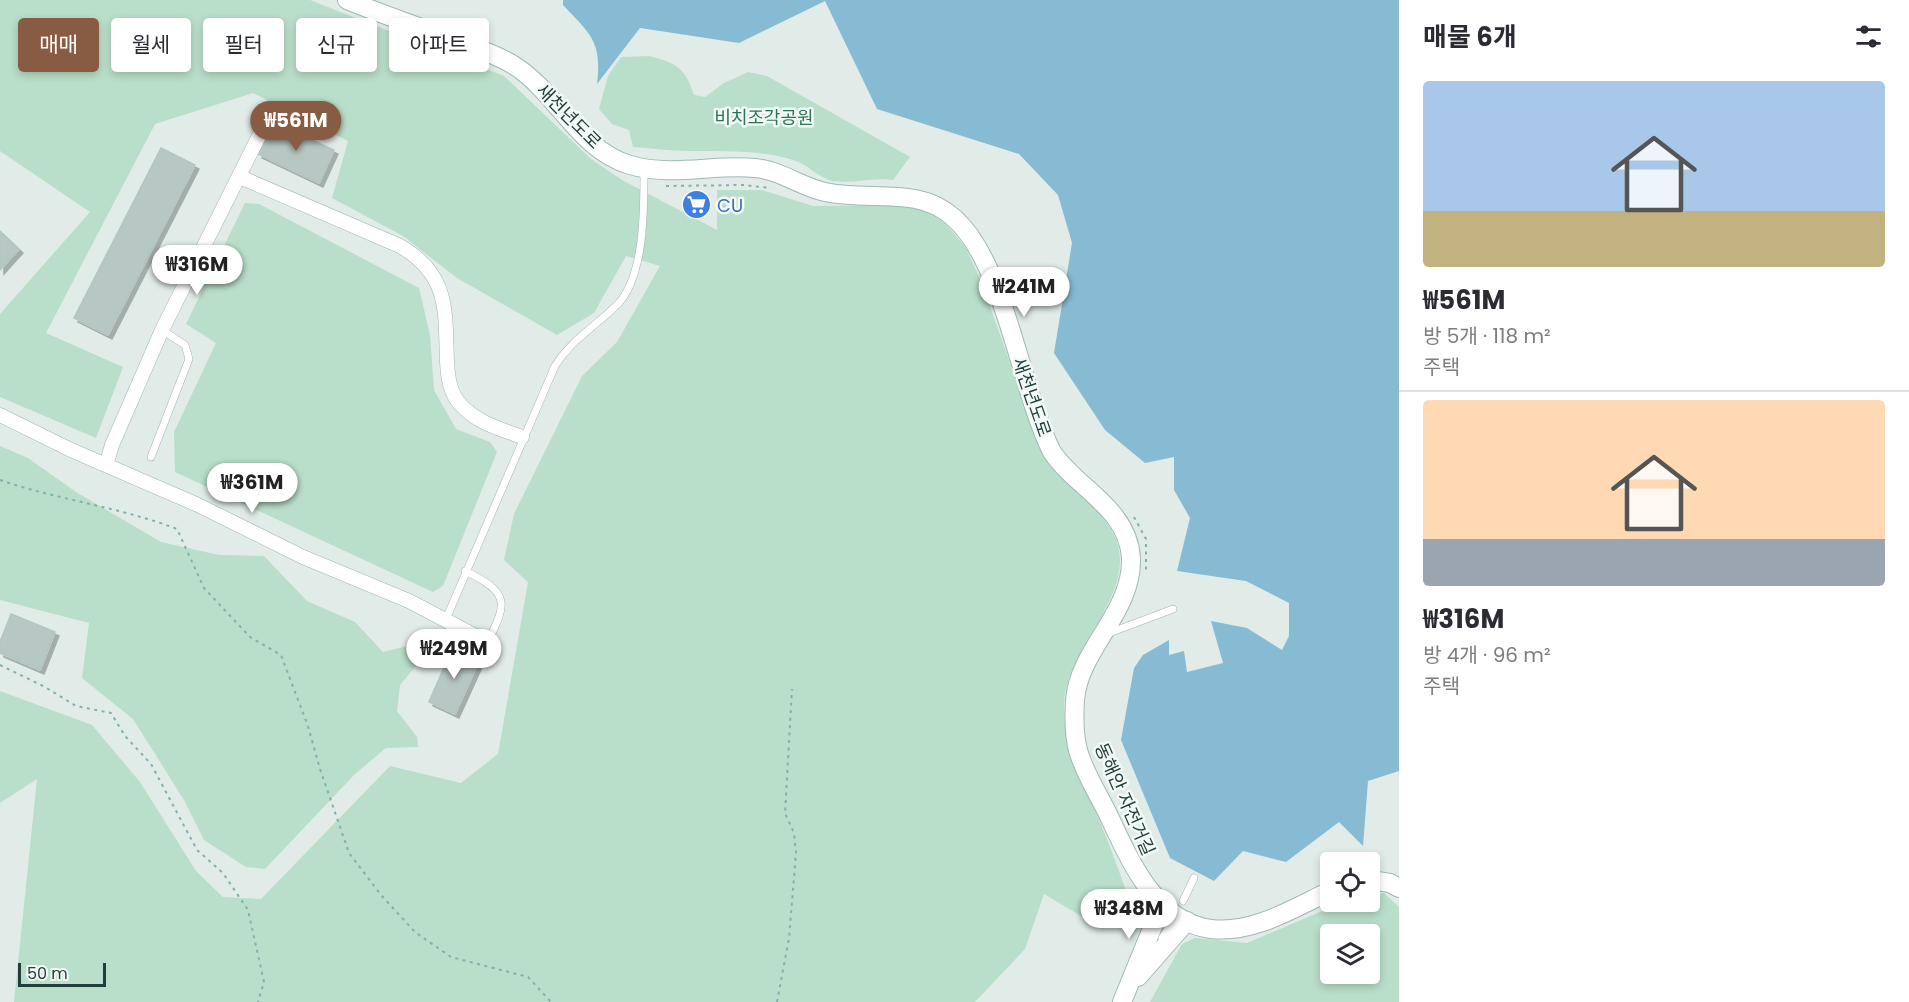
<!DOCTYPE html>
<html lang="ko">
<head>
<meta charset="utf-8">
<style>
  :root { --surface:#fff; --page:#f7f7f7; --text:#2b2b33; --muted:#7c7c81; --line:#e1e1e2; --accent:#875c42 }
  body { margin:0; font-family:Poppins,"Noto Sans KR",sans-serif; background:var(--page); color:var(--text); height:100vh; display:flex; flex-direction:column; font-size:22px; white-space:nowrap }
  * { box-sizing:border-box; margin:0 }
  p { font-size:20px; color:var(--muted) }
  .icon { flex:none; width:33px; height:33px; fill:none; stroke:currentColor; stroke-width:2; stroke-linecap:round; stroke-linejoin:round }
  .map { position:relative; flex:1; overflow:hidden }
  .panel { display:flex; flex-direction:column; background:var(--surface); width:510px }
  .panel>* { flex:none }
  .top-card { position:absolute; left:18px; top:18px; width:570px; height:54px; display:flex; gap:12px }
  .controls { position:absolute; left:1320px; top:852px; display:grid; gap:12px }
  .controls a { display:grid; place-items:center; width:60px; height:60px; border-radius:6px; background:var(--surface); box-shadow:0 3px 9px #0003; font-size:30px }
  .scale { position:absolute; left:18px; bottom:15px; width:88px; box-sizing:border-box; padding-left:6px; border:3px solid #213e3b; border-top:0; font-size:16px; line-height:21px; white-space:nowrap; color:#213e3b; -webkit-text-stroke:4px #f2f9f6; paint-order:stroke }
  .price { position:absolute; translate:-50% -51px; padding:0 14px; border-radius:21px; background:#fff; color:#222; font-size:20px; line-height:39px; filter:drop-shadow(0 2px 3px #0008) }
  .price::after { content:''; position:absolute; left:50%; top:36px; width:18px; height:14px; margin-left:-9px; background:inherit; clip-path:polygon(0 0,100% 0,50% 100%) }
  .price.on { background:var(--accent); color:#fff }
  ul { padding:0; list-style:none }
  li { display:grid; align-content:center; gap:12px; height:318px; padding:0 24px }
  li+li { border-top:2px solid var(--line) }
  li span { display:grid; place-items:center; height:186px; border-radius:6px; color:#555 }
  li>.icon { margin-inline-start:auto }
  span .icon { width:108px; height:108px; fill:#fffc; stroke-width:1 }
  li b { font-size:26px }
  h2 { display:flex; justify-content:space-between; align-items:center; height:72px; padding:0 24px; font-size:26px }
  .chip { padding:0 21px; border-radius:6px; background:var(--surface); box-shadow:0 3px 9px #0003; font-size:21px; line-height:54px }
  .chip.on { background:var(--accent); color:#fff }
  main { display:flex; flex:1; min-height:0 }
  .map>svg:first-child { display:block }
  .green { fill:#b9dec9; fill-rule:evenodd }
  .water { fill:#87bbd3 }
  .building { fill:#b7c7c3; stroke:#b4c6c2; stroke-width:1.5; filter:url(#shadow) }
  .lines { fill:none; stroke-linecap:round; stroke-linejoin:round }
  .lane-casing { stroke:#a4b4b1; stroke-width:8 }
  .street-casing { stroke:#a4b4b1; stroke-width:15 }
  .secondary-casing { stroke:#9fb9b4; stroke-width:20 }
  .path { stroke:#81b1aa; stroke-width:2; stroke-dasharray:3 4.5; stroke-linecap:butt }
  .lane { stroke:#fff; stroke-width:7 }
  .street { stroke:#fff; stroke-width:14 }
  .secondary { stroke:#fff; stroke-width:18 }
  .labels { text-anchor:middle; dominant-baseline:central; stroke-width:5; stroke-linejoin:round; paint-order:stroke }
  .street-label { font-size:18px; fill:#213e3b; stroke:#f2f9f6 }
  .park-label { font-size:18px; fill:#2a7654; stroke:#f2f9f6 }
  .shop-label { font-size:18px; fill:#366cbe; stroke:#f2f9f6; text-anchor:start }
</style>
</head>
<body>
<main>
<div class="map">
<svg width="1399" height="1002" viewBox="0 0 1399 1002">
  <defs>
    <filter id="shadow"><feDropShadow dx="4" dy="4" stdDeviation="0" flood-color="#0004"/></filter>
  </defs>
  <rect width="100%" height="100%" fill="#e1ece9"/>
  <path class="green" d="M0 0H310L504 76 591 159 622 180 717 230V190H762L813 206 896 205 922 209 945 223 966 248 981 281 1042 453C1063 481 1094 501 1112 531 1145 589 1065 646 1064 704 1063 745 1083 780 1098 817 1110 845 1120 874 1130 902L1103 929 1044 894 1025 949 975 1002H14L37 779 0 803V691L92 725 140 782 196 871 223 897 261 899 390 766 461 783 498 754 528 582 504 560 514 514 582 376 617 342 660 266 626 256 594 313 557 335 457 278 403 236 332 198 348 141 253 93 155 124 46 333 123 367 96 438 0 397V314L90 212 0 151Z
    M649 56C676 63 685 67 694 95L705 97 724 83 748 72 767 76 910 157 893 180C873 177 853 184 833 181 818 178 808 164 793 160 759 149 723 152 688 151 670 151 651 148 633 147L629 130 612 124 599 109 608 76 621 57Z
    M245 203 259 204 419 288 430 335 434 390 456 429 490 442 497 452 443 586 433 592 175 472 174 432 216 343 186 324Z
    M0 446 28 458 76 492 161 542 219 555 264 556 307 601 355 622 383 652 420 643 425 655 400 685 397 711 417 737 418 747 386 748 355 774 265 869 246 867 204 840 184 800 133 719 82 678 89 623 0 600Z
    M1384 893 1399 907V1002H1150L1182 944 1195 938 1247 943 1343 902H1370V896ZM1330 934H1370V974H1330Z"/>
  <path class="water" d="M563 0H1399V771L1368 781 1363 846 1339 822 1286 862 1243 851 1214 881 1170 858 1121 740 1134 668 1143 655 1169 640V655L1184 651 1187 672 1223 663 1211 621 1247 628 1282 650 1289 636V603L1246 581 1177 571 1190 518 1174 490V457L1145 463 1105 430 1054 353 1072 243 1058 195 1019 154 877 109 825 1 739 43 640 28 597 84C602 41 591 35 563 5Z"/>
  <path class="building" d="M273 122 334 150 319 183 258 154Z
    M161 148 195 165 108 335 74 318Z
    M0 231 19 249 0 270Z
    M11 614 55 632 40 670 0 653V642Z
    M453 647 480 659 455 714 429 702Z"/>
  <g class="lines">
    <defs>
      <path id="lane" d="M151 457 189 359 185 345 162 330
        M465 571C518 596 503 608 482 654
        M446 619 555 366C571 340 597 325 618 304 645 275 644 207 644 169
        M1109 633 1173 609
        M1183 901 1194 878
        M1162 938 1170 925"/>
      <path id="street" d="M240 177 400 246C450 275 445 311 447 362 448 378 450 394 461 405 477 423 501 429 522 437
        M0 415 71 450 198 505 303 557 409 601 487 642
        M106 465 112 445 162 330 267 120"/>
      <path id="secondary" d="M347 0C381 14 417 26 451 39 473 47 496 54 515 66 558 94 579 150 630 165 671 177 714 164 755 168 780 170 801 187 825 192 869 202 918 185 954 218 1005 263 1020 388 1052 452 1077 489 1128 508 1131 558 1133 612 1079 649 1075 700 1074 716 1074 735 1078 750 1084 772 1097 792 1107 812 1128 856 1154 922 1211 929 1253 934 1294 908 1330 891
        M1370 880 1390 883 1399 888
        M1138 977 1187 921
        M1122 1002 1162 904"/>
    </defs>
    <use href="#lane" class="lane-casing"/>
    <use href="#street" class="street-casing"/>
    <use href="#secondary" class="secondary-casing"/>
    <path class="path" d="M666 186 743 185 771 188
      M0 480C58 500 120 507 177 529L204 588 250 637 281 655 308 726 320 769 349 853 381 895 415 932 451 957 528 977 551 1002
      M1134 517 1146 539V570
      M0 665 45 687 76 706 111 713 125 736 151 764 197 850 223 873 248 910 264 982 258 1002
      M777 1002 789 938 796 853 794 833 785 813 792 689"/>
    <use href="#lane" class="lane"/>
    <use href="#street" class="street"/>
    <use href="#secondary" class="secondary"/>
  </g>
  <defs>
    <symbol id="supermarket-disc" viewBox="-11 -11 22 22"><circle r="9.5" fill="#3f7fe0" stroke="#f2f9f6"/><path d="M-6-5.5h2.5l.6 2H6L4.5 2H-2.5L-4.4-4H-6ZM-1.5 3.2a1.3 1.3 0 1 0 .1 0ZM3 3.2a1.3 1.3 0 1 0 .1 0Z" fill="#fff"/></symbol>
  </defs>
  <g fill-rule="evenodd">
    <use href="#supermarket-disc" x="680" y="188" width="33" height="33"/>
  </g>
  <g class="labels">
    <g class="street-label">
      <text transform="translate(569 116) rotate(45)">새천년도로</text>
      <text transform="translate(1032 397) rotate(71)">새천년도로</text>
      <text transform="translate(1125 799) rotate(66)">동해안 자전거길</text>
    </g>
    <g class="park-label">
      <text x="764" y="117">비치조각공원</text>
    </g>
    <g class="shop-label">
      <text x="717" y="205">CU</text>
    </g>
  </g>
</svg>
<div class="controls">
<a><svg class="icon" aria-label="locate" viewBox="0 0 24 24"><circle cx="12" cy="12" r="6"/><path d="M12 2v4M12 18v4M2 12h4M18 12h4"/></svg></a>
<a><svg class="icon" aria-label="layers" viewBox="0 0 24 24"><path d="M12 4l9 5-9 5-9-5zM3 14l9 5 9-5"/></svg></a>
</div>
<div class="scale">50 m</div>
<b class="price on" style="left:296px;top:152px">₩561M</b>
<b class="price" style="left:197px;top:296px">₩316M</b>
<b class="price" style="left:1024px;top:318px">₩241M</b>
<b class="price" style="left:252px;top:514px">₩361M</b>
<b class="price" style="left:454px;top:680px">₩249M</b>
<b class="price" style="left:1129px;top:940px">₩348M</b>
<div class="top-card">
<a class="chip on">매매</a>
<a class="chip">월세</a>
<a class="chip">필터</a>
<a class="chip">신규</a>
<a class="chip">아파트</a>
</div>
</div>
<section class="panel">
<h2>매물 6개<svg class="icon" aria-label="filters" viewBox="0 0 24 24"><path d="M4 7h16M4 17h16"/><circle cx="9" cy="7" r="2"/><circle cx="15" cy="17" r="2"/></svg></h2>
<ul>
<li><span style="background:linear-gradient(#a9c7e8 70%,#c2b280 0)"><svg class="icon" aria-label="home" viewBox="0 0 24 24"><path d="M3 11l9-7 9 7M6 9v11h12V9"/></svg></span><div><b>₩561M</b><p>방 5개 · 118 m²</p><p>주택</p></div></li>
<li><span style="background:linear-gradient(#ffd9b3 75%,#9aa5b1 0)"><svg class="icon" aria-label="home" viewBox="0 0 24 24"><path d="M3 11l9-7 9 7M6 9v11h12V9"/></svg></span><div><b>₩316M</b><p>방 4개 · 96 m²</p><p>주택</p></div></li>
</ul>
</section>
</main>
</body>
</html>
